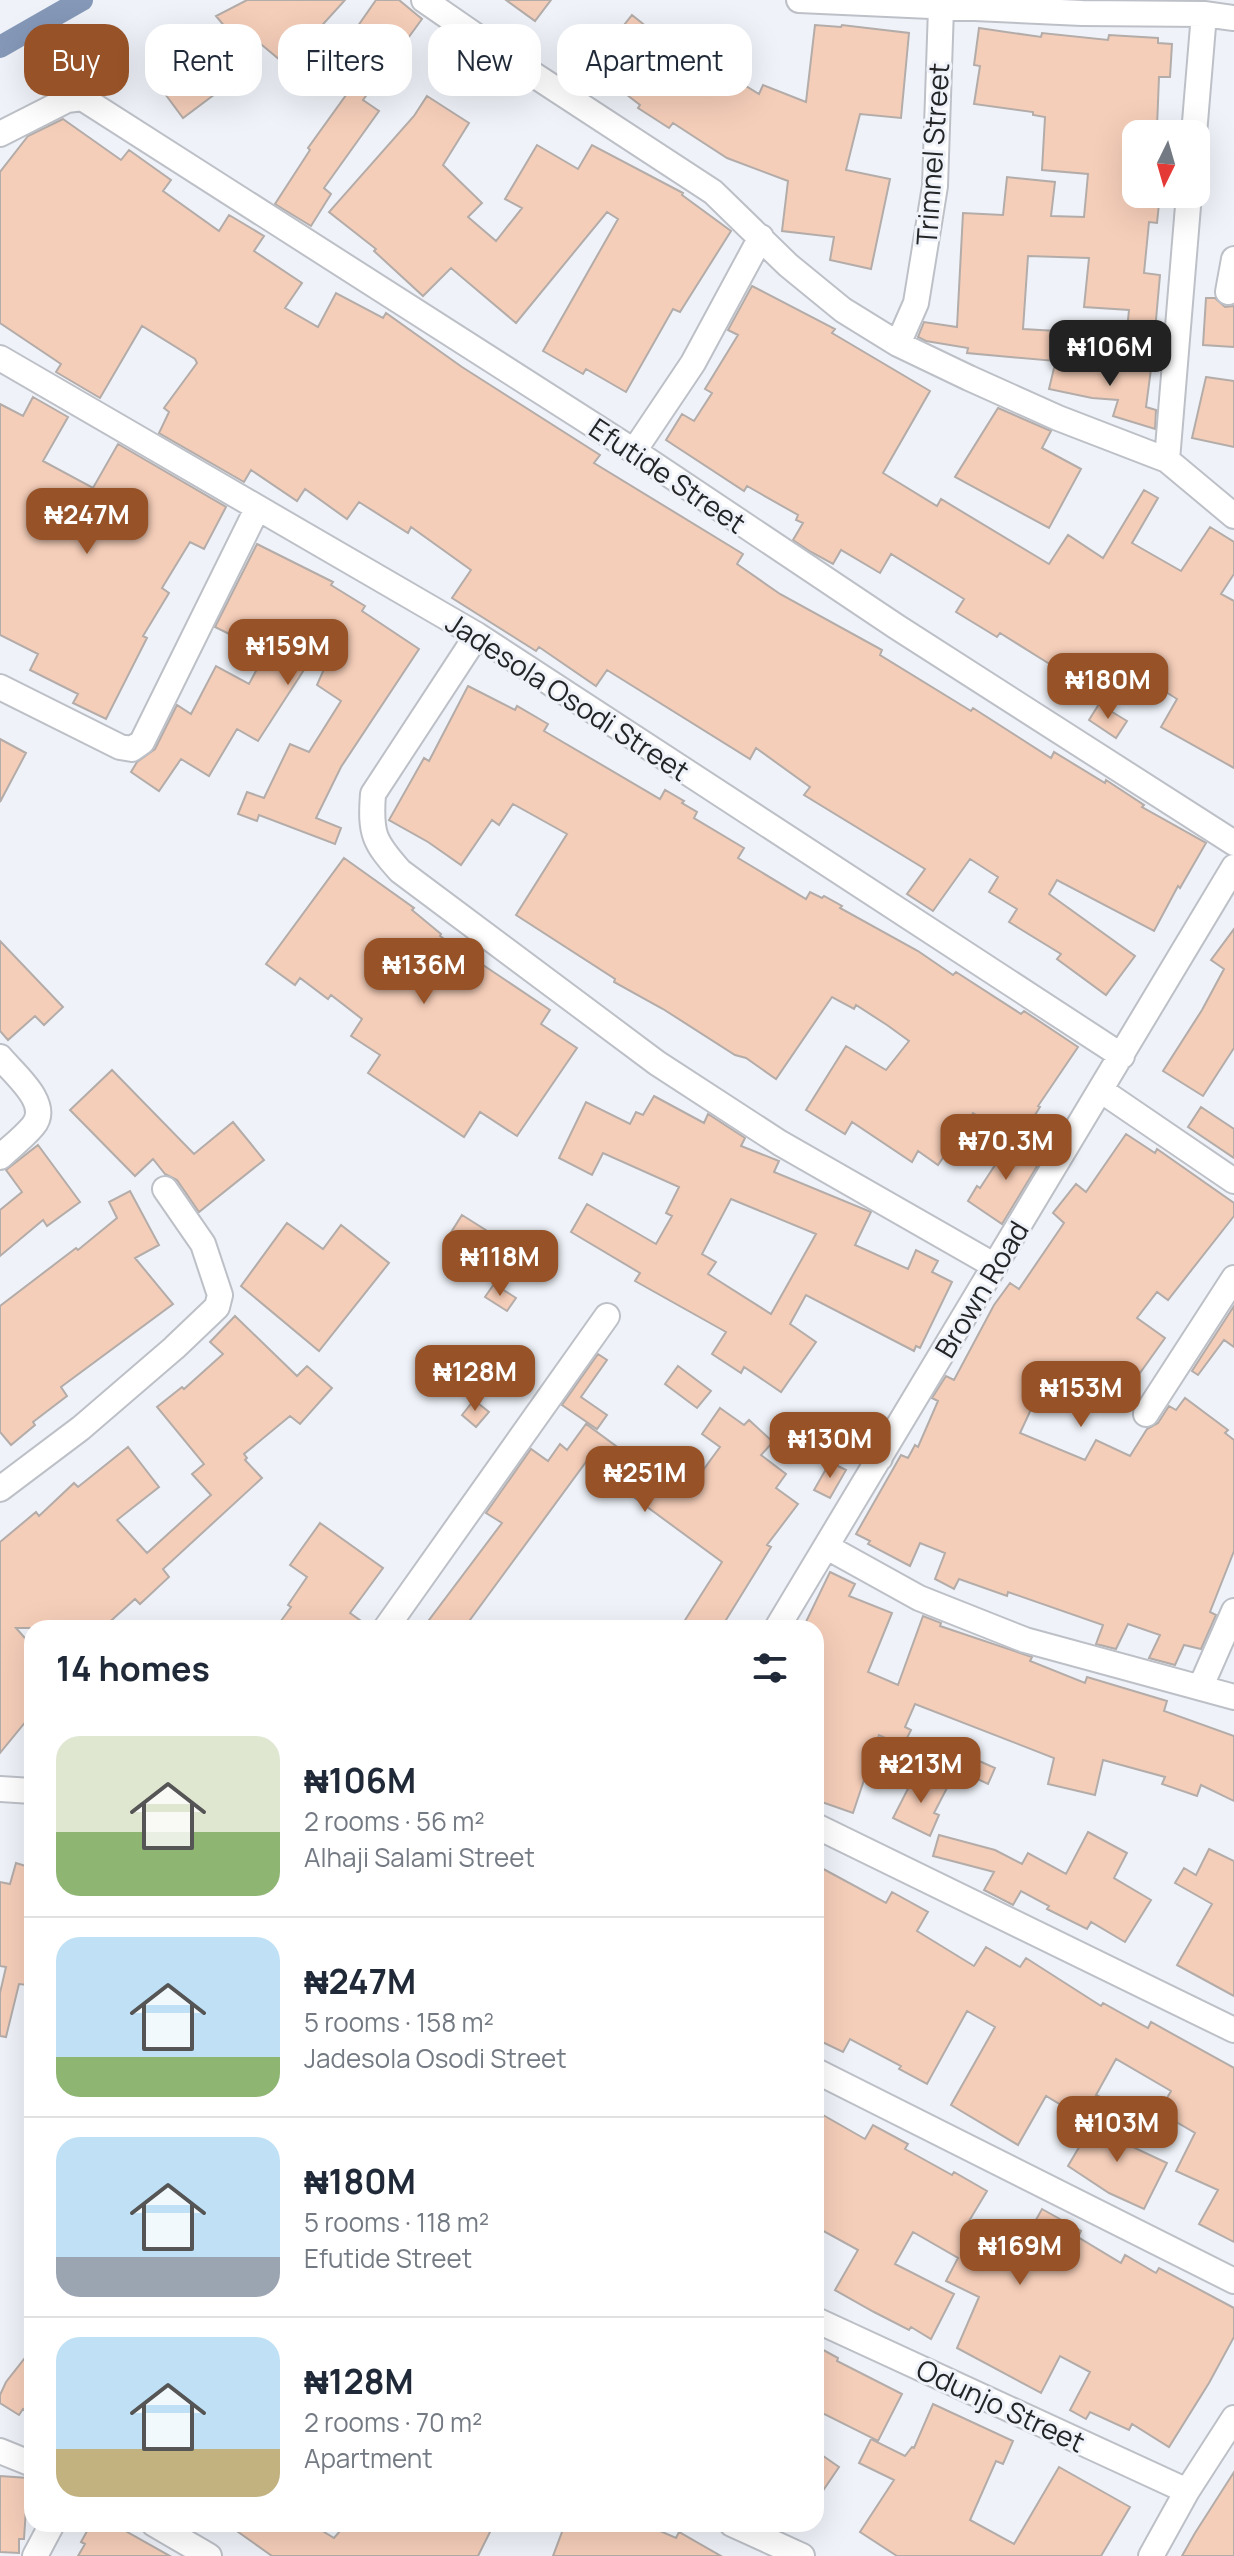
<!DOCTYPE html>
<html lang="en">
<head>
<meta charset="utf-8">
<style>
  :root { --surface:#fff; --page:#f6f6f7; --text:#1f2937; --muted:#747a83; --line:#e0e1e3; --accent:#975227 }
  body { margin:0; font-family:Manrope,sans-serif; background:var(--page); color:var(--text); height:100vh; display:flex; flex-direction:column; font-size:30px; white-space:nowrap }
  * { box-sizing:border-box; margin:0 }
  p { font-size:26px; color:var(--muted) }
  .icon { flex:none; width:44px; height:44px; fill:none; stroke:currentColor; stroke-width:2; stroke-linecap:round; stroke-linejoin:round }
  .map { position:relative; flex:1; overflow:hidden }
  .details { position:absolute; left:24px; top:1620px; width:800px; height:912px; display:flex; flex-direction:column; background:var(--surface); border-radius:24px; box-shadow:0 8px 32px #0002 }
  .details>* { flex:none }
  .top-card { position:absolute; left:24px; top:24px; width:800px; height:72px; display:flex; gap:16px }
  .needle { width:52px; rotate:185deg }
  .tools { position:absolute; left:1122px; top:120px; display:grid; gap:16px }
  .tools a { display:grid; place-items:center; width:88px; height:88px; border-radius:16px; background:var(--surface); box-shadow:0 8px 32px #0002; font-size:40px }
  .price { position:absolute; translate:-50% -68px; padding:0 18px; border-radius:16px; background:var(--accent); color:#fff; font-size:26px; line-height:52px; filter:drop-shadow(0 2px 4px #0008) }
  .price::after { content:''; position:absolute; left:50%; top:48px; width:24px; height:18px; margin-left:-12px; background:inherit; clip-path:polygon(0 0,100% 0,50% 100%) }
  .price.on { background:#222; color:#fff }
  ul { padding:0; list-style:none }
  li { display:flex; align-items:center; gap:24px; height:200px; padding:0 32px }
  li+li { border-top:2px solid var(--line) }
  li span { display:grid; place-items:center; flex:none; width:224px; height:160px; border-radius:24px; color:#555 }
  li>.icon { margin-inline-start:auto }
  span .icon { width:96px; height:96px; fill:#fffc; stroke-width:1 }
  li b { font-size:34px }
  h2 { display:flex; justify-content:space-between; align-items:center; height:96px; padding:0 32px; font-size:34px }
  .tag { padding:0 28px; border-radius:24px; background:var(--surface); box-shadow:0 8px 32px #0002; font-size:28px; line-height:72px }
  .tag.on { background:var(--accent); color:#fff }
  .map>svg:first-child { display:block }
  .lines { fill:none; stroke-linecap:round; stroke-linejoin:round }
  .canal { stroke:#8598b8; stroke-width:22 }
  .building { fill:#f5ceb9; stroke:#b3aca9; stroke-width:2; fill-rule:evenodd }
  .minor-casing { stroke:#bdc0c7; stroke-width:28 }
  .minor { stroke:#fff; stroke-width:24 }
  .labels { text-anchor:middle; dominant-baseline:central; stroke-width:6; stroke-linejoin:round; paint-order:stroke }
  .street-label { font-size:28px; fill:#232527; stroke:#eff3f9 }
</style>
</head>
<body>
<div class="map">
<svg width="1234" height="2556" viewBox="0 0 1234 2556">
  <rect width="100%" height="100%" fill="#eff3f9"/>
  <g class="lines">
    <path class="canal" d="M0 47 82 0"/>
  </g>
  <path class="building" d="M247 0H345L286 65 256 40 245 51 216 16Z
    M376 0H399L422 19 363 100 379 111 324 188 331 194 311 226 275 204 310 150 308 148 364 70 339 53Z
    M506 0H551L535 21Z
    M632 15 677 51 692 29 723 49 712 65 759 94 763 85 806 102 815 25 841 27 842 25 909 33 901 118 860 114 846 170 890 179 871 269 830 260 834 237 782 231 788 181 727 158 673 123 669 128 638 108 640 105 591 67Z
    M979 28 1041 37 1042 33 1108 40 1109 35 1158 38V43L1172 44 1170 77H1159L1157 127 1136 126V194H1160L1157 223 1149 222 1144 273 1160 275 1154 342 1126 340 1129 310 1084 307 1089 258 1028 256 1023 329 1057 331 1055 361 967 353 968 348 926 341 918 337 924 322 957 327 963 213 1003 215 1007 177 1055 182 1051 216 1084 217 1088 174 1042 170 1045 117 1033 115V112L974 104 980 66 974 65Z
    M193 56 219 91 183 118 157 83Z
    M427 96 469 123 443 165 482 203 468 217 496 241 522 208 505 199 537 145 578 169 592 145 683 193 682 195 731 231 680 312 673 309 626 392 586 369 583 374 543 351 618 219 607 212 516 323 451 268 423 296 374 251 376 249 329 212 414 116Z
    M63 119 121 160 129 150 171 180 163 191 219 231 229 215 264 236 254 251 302 283 285 308 318 327 336 293 383 318 386 313 462 367 600 455 594 463 743 554 737 564 780 594 882 650 880 655 971 711 973 708 1051 758 1054 752 1105 783 1106 780 1144 805 1142 807 1206 843 1180 888 1178 886 1154 931 1057 880 1049 894 1135 956 1106 995 1057 959 1061 954 1009 922 1017 909 989 892 998 877 970 859 933 911 907 894 925 869 804 795 810 787 756 748 750 759 607 670 596 686 539 647 536 651 452 598 471 570 411 527 408 533 359 502 347 519 305 489 297 501 251 470 244 482 159 433 169 412 164 408 197 363 195 359 142 326 100 398 56 372 61 364 0 323V172L28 136Z
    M752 286 835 329 832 333 930 391 883 473 937 506 941 499 1049 564 1068 535 1103 558 1144 490 1158 498 1132 543 1181 571 1210 527 1234 542V574L1221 594 1234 601V768L1161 727 1177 699 1120 663 1097 700 1053 673 1056 668 1000 633 997 637 956 612 964 599 891 554 880 573 841 550 833 564 811 552 793 540 803 523 796 520 798 515 747 486 744 491 666 440 682 414 694 421 712 393 705 389 738 335 728 330Z
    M1206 298H1215L1225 307 1234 306V347L1203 345Z
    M1089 361 1151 369 1146 407 1156 410 1155 429 1113 416 1118 400 1092 398 1049 389 1055 364 1088 371Z
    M1206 377 1234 381V447L1192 438Z
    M33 397 68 417 43 461 93 488 118 444 226 507 204 549 190 542 162 588 169 593 143 636 147 638 106 719 73 703 78 694 30 670 38 654 0 635V404L23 416Z
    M998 408 1051 431 1042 448 1081 469 1049 528 955 477Z
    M257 544 333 582 331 585 365 606 362 611 419 649 341 767 316 818 341 828 335 844 259 815 257 821 238 814 247 792 264 798 290 744 309 752 341 701 317 685 325 667 311 659 258 741 237 729 209 776 181 759 159 791 131 772 137 762 155 749 177 705 191 714 216 666 249 684 266 652 215 627Z
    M468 686 515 710 517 706 548 724 544 731 660 799 665 790 684 801 682 803 697 812 694 818 744 848 738 858 806 899 810 892 822 898 824 896 842 906 840 908 918 951 953 975 956 972 1021 1014 1024 1011 1078 1047 1038 1106 1040 1107 1018 1142 973 1113 938 1165 918 1151 912 1162 852 1122 845 1134 806 1110 846 1046 886 1070 909 1041 887 1025 856 1005 854 1009 832 997 776 1079 746 1058 735 1055 663 1009 614 982 615 979 516 915 567 834 513 804 499 825 492 820 461 865 428 842 389 820 424 758 429 761Z
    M1099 704 1127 721 1116 738 1089 720Z
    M0 739 26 753 0 802Z
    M344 858 414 908 412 910 441 934 440 936 550 1010 541 1024 577 1048 517 1136 480 1112 464 1137 368 1073 380 1055 351 1036 362 1019 331 995 328 999 300 978 295 985 266 964Z
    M1234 929V1048L1203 1096 1163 1071 1202 1010 1224 969 1211 960Z
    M0 941 63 1007 44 1025 35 1016 8 1040 0 1031Z
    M112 1070 194 1154 233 1122 264 1160 199 1212 177 1180 165 1174 153 1159 135 1176 70 1110Z
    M654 1096 704 1123 708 1114 745 1138 741 1146 779 1161 774 1172 871 1212 855 1245 908 1269 916 1250 938 1261 932 1272 952 1282 920 1348 916 1346 914 1351 806 1295 790 1324 816 1342 781 1392 744 1367 741 1373 712 1354 726 1332 635 1281 640 1273 571 1232 587 1204 656 1244 672 1216 666 1213 679 1187 603 1153 592 1175 559 1158 586 1102 630 1124 636 1112 643 1115ZM731 1199 816 1234 771 1314 708 1274 716 1262 702 1254Z
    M1201 1107 1234 1129V1158L1188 1127Z
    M1126 1134 1155 1153 1157 1149 1234 1203V1216L1168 1300 1157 1292 1137 1318 1165 1338 1122 1398 1103 1384 1086 1414 1040 1390 1020 1433 1085 1460 1096 1440 1130 1456 1147 1429 1158 1423 1169 1406 1176 1410 1185 1398 1228 1430 1225 1433 1234 1440V1551L1210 1612 1216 1615 1201 1649 1184 1645 1175 1665 1149 1658 1160 1635 1128 1624 1116 1649 1096 1644 1103 1625 1008 1592 1007 1596 959 1579 954 1589 935 1579 945 1553 920 1543 910 1566 868 1544 870 1541 856 1534 901 1455 908 1458 915 1445 918 1447 938 1401 932 1398 946 1376 954 1380 994 1305 1010 1283 1019 1289 1064 1223 1053 1213 1076 1184 1086 1192Z
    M1012 1139 1042 1158 1002 1224 968 1201 977 1186 980 1188Z
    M38 1145 80 1202 47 1226 43 1220 0 1256V1210L22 1192 6 1170Z
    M130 1191 159 1245 135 1258 173 1304 61 1387 67 1396 33 1422 35 1425 11 1445 0 1432V1306L76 1248 78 1250 117 1218 109 1202Z
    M462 1215 489 1232 478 1251 450 1234Z
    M287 1223 323 1249 341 1225 389 1263 319 1351 241 1286Z
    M494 1284 516 1298 507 1311 485 1297Z
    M1234 1306V1347L1224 1340 1198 1375 1192 1371Z
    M235 1316 297 1376 307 1366 332 1388 300 1424 290 1416 244 1454 247 1458 245 1460 262 1478 163 1569 169 1577 140 1604 135 1599 103 1628H16L32 1646V1714L0 1753V1542L36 1512 39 1516 74 1483 78 1487 128 1447 159 1487 117 1520 147 1553 211 1495 192 1474 204 1464 157 1407 182 1387 184 1389 223 1354 210 1342Z
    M598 1354 607 1360 581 1397 607 1415 597 1429 562 1405Z
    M678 1366 711 1391 697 1408 665 1384Z
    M474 1400 489 1412 476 1427 462 1415Z
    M720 1408 744 1425 749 1420 773 1442 761 1455 786 1474 776 1488 798 1504 767 1545 771 1547 721 1628H680L722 1562 586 1462 464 1628H423L502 1523 486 1513 531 1449 548 1461 560 1444 567 1450 586 1424 684 1496 720 1447 702 1434Z
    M830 1462 846 1470 830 1498 814 1490Z
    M320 1523 383 1568 350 1613 371 1628H276L291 1607 288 1605 307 1577 290 1565Z
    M830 1572 855 1584 849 1596 892 1613 868 1672 898 1685 923 1616 941 1623 940 1626 1032 1657 1030 1661 1085 1683 1087 1677 1167 1701 1164 1711 1234 1736V1801L1201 1785 1197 1796 1162 1784 1165 1777 1103 1760 1095 1795 1048 1784 1054 1758 915 1704 905 1727 911 1730 903 1746 879 1735 853 1813 816 1800V1628H803Z
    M950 1748 995 1768 988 1784 943 1763Z
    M916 1773 947 1788 934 1813 939 1815 930 1836 893 1818Z
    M1088 1832 1127 1853 1114 1878 1151 1900 1125 1942 1091 1922 1087 1929 1047 1909 1049 1906 1021 1891 1013 1905 984 1890 994 1872 933 1856 939 1835 995 1850 1022 1864 1028 1853 1066 1874Z
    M1209 1849 1234 1861V1996L1177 1965 1212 1904 1175 1883 1184 1868 1196 1875Z
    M16 1863 32 1868V1967L28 1985 19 1984 6 2037 0 2036V1993L6 1967 0 1966V1882L10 1884Z
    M816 1865 886 1903 892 1892 928 1912 917 1931 974 1966 986 1947 1020 1967 1026 1958 1101 2006 1103 2003 1148 2028 1151 2022 1234 2068V2242L1199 2224 1218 2190 1176 2171 1195 2133 1159 2112 1171 2091 1116 2059 1096 2095 1100 2097 1086 2120 1046 2096 1018 2145 951 2105 995 2027 967 2011 927 2084 899 2069 901 2066 850 2039 843 2052 816 2039Z
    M816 2111 865 2139 873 2125 908 2144 905 2149 952 2175 954 2172 987 2191 966 2226 1017 2254 1042 2209 1081 2231 1078 2237 1121 2263 1125 2255 1156 2273 1159 2268 1234 2308V2337L1209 2383 1169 2447 1132 2424 1129 2430 1090 2412 1086 2419 1070 2410 1090 2372 1060 2356 1041 2393 957 2348 979 2297 946 2281 958 2258 913 2232 895 2264 954 2294 931 2339 911 2327 909 2330 874 2312 835 2290 858 2250 816 2227Z
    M1098 2115 1126 2131 1120 2141 1167 2163 1144 2209 1109 2193 1068 2166Z
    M816 2346 838 2358 837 2361 902 2394 878 2441 816 2410Z
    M32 2349V2415L23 2409 19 2415 0 2403V2395L6 2382Z
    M933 2404 1013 2441 1003 2464 996 2461 970 2520 1014 2544 1059 2467 1130 2507 1101 2556H897L860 2532 894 2480 859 2463 871 2439 905 2456 912 2447 914 2448Z
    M816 2451 839 2467 816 2501Z
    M1234 2472V2556H1182L1195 2533Z
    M0 2476 28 2478 24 2539H19V2553L0 2552Z
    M91 2524H113L170 2556H78L85 2544 81 2542Z
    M227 2524H311L334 2538 346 2524H494L478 2556H272Z
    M565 2524H644L676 2538 679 2532 721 2556H553Z"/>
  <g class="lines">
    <defs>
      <path id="minor" d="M424 0 505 56 713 192 788 265 843 310 898 344 969 378 1058 418 1167 460 1234 516
        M799 0 1082 13 1204 14 1234 18
        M0 134 67 100 82 98 634 451 897 627 1234 843
        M1194 134 1204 14
        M1228 292 1234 259
        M898 344 916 303 935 186 941 8
        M0 358 477 635 1122 1056
        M634 451 693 363 761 237
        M1167 460 1189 194
        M477 635 373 794C370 834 374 842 400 871L657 1063 780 1143 995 1266
        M0 687 120 747 132 749 142 742 257 509
        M0 1057C14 1074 52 1104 33 1126 24 1137 11 1147 0 1157
        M1102 1091 1234 1181
        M1146 1414 1234 1278
        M815 1428 837 1432 880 1458
        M0 1489 81 1428 174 1348 217 1307 220 1295 203 1244 165 1189
        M827 1547 919 1598 1025 1640 1234 1697
        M386 1628 607 1316
        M777 1628 1234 867
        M1201 1686 1234 1611
        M0 1789 32 1791
        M816 1826 1234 2030
        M816 2071 1234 2281
        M816 2320 1187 2491
        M0 2451 32 2464
        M154 2524 209 2556
        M732 2524 802 2556
        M35 2556 52 2524
        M1151 2556 1187 2491 1234 2418"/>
    </defs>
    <use href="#minor" class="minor-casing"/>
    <use href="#minor" class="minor"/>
  </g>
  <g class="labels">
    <g class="street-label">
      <text transform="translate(932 154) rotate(-86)">Trimnel Street</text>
      <text transform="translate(668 475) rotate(34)">Efutide Street</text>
      <text transform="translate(568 696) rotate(33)">Jadesola Osodi Street</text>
      <text transform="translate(981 1289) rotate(-59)">Brown Road</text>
      <text transform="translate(1001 2405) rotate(25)">Odunjo Street</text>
    </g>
  </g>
</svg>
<div class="tools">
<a><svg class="needle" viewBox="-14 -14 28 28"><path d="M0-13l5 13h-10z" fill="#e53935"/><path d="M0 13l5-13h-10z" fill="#747a83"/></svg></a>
</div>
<b class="price on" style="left:1110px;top:388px">₦106M</b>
<b class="price" style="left:87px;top:556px">₦247M</b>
<b class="price" style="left:288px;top:687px">₦159M</b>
<b class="price" style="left:1108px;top:721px">₦180M</b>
<b class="price" style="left:424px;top:1006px">₦136M</b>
<b class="price" style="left:1006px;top:1182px">₦70.3M</b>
<b class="price" style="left:500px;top:1298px">₦118M</b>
<b class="price" style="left:475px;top:1413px">₦128M</b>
<b class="price" style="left:1081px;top:1429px">₦153M</b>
<b class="price" style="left:830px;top:1480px">₦130M</b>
<b class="price" style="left:645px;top:1514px">₦251M</b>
<b class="price" style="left:921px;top:1805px">₦213M</b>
<b class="price" style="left:1117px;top:2164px">₦103M</b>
<b class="price" style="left:1020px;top:2287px">₦169M</b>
<div class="top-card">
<a class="tag on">Buy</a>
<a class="tag">Rent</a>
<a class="tag">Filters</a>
<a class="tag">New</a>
<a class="tag">Apartment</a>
</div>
<section class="details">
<h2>14 homes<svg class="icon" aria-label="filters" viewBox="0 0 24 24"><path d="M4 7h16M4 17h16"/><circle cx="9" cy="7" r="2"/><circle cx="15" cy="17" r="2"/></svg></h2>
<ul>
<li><span style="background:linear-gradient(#dfe7d0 60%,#8fb573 0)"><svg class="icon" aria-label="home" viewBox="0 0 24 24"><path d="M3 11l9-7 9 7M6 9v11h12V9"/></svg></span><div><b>₦106M</b><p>2 rooms · 56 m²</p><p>Alhaji Salami Street</p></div></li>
<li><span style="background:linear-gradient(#bfe0f5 75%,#8fb573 0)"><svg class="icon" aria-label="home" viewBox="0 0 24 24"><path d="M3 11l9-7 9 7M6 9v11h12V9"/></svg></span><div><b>₦247M</b><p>5 rooms · 158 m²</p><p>Jadesola Osodi Street</p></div></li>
<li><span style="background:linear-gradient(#bfe0f5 75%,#9aa5b1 0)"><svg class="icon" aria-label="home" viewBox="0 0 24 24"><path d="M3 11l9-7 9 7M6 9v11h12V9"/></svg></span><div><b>₦180M</b><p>5 rooms · 118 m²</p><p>Efutide Street</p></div></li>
<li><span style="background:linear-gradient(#bfe0f5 70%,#c2b280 0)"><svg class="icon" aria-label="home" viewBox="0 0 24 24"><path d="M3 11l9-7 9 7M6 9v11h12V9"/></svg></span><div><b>₦128M</b><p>2 rooms · 70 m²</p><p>Apartment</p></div></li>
</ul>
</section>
</div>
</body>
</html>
